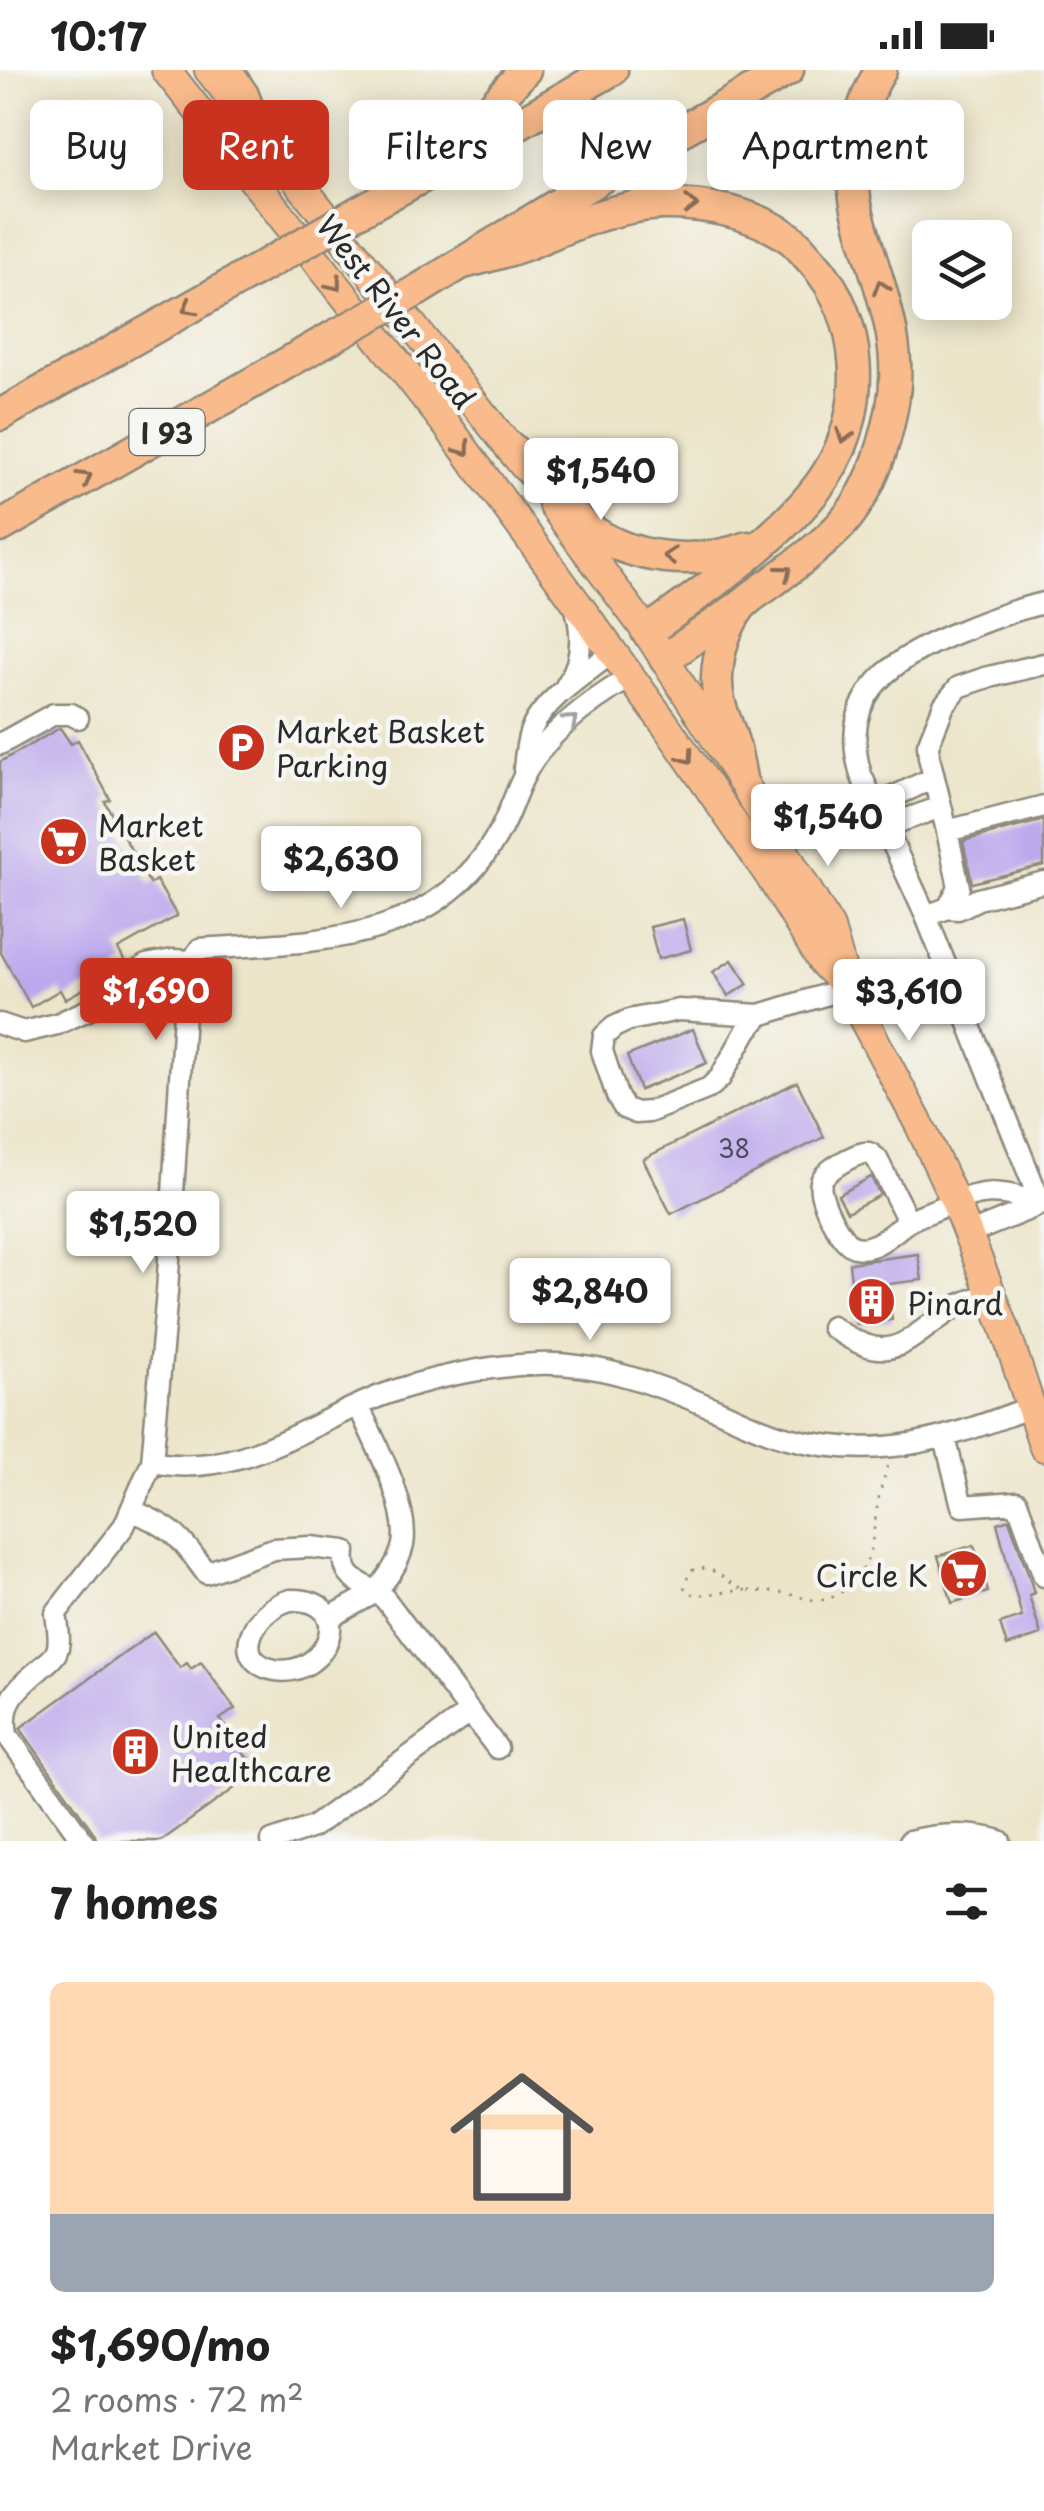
<!DOCTYPE html>
<html lang="en">
<head>
<meta charset="utf-8">
<style>
  :root { --surface:#fff; --page:#f6f6f6; --text:#222; --muted:#767676; --accent:#c8321e }
  body { margin:0; font-family:"Playpen Sans",sans-serif; background:var(--page); color:var(--text); height:100vh; display:flex; flex-direction:column; font-size:38px; white-space:nowrap }
  * { box-sizing:border-box; margin:0 }
  p { font-size:32px; color:var(--muted) }
  .icon { flex:none; width:55px; height:55px; fill:none; stroke:currentColor; stroke-width:2; stroke-linecap:round; stroke-linejoin:round }
  .map { position:relative; height:1771px; overflow:hidden }
  .side { display:flex; flex-direction:column; background:var(--surface); flex:1 }
  .side>* { flex:none }
  .hud { position:absolute; left:30px; top:30px; width:985px; height:90px; display:flex; gap:20px }
  .fabs { position:absolute; left:912px; top:150px; display:grid; gap:20px }
  .fabs a { display:grid; place-items:center; width:100px; height:100px; border-radius:15px; background:var(--surface); box-shadow:0 5px 25px #0003; font-size:50px }
  .price { position:absolute; translate:-50% -85px; padding:0 22px; border-radius:10px; background:#fff; color:#222; font-size:32px; line-height:65px; filter:drop-shadow(0 2px 5px #0008) }
  .price::after { content:''; position:absolute; left:50%; top:60px; width:30px; height:22px; margin-left:-15px; background:inherit; clip-path:polygon(0 0,100% 0,50% 100%) }
  .price.active { background:var(--accent); color:#fff }
  ul { padding:0; list-style:none }
  li { display:grid; align-content:center; gap:20px; height:530px; padding:0 50px }
  li span { display:grid; place-items:center; height:310px; border-radius:15px; color:#555 }
  li>.icon { margin-inline-start:auto }
  span .icon { width:180px; height:180px; fill:#fffc; stroke-width:1 }
  li b { font-size:42px }
  h2 { display:flex; justify-content:space-between; align-items:center; height:120px; padding:0 50px; font-size:42px }
  .pill { padding:0 35px; border-radius:15px; background:var(--surface); box-shadow:0 5px 25px #0003; font-size:35px; line-height:90px }
  .pill.active { background:var(--accent); color:#fff }
  .status { display:flex; justify-content:space-between; align-items:center; height:70px; padding:0 50px; background:var(--surface); direction:ltr }
  .status svg { height:28px; fill:currentColor }
  .map>svg:first-child { display:block }
  .building { fill:#bca8ed }
  .lines { fill:none; stroke-linecap:round; stroke-linejoin:round }
  .minor-casing { stroke:#8c887a; stroke-width:25 }
  .major-casing { stroke:#8c887a; stroke-width:32 }
  .highway-casing { stroke:#8c887a; stroke-width:35 }
  .path { stroke:#8c887a; stroke-width:2.5; stroke-dasharray:2.5 8; stroke-linecap:butt }
  .minor { stroke:#fff; stroke-width:20 }
  .major { stroke:#fabb8c; stroke-width:28 }
  .highway { stroke:#fabb8c; stroke-width:30 }
  .highway-bridge-casing { stroke:#8c887a; stroke-width:35; stroke-linecap:butt }
  .highway-bridge { stroke:#fabb8c; stroke-width:30 }
  .oneway { stroke:#886c57 }
  .oneway2 { stroke:#a0a0a0 }
  .labels { text-anchor:middle; dominant-baseline:central; stroke-width:9; stroke-linejoin:round; paint-order:stroke }
  .number-label { font-size:25px; fill:#4f4a5c }
  .shield { fill:#f6f6f2; stroke:#686867; stroke-width:2.5 }
  .shield-label { font-size:28px; font-weight:bold; fill:#2b2b2b }
  .street-label { font-size:30px; fill:#2b2b2b; stroke:#f6f6f2 }
  .poi-label { font-size:30px; fill:#2b2b2b; stroke:#f6f6f2; text-anchor:start }
</style>
</head>
<body>
<div class="status"><b>10:17</b><svg viewBox="0 0 49 12"><path d="M0 12V9h3v3zM5 12V6h3v6zM10 12V3h3v9zM15 12V0h3v12zM26 1h20v11H26zM47 4h2v5h-2z"/></svg></div>
<div class="map">
<svg width="1044" height="1771" viewBox="0 0 1044 1771">
  <rect width="100%" height="100%" fill="#f6f6f2"/>
  <filter id="ink" filterUnits="userSpaceOnUse"><feTurbulence type="fractalNoise" baseFrequency=".01" numOctaves="2"/><feDisplacementMap in="SourceGraphic" scale="20" xChannelSelector="R" yChannelSelector="G"/><feConvolveMatrix kernelMatrix="1 2 1 2 8 2 1 2 1" color-interpolation-filters="sRGB"/></filter>
  <filter id="wash" filterUnits="userSpaceOnUse"><feTurbulence type="fractalNoise" baseFrequency=".0048" numOctaves="4" result="noise"/><feDisplacementMap in="SourceGraphic" scale="40" xChannelSelector="R" yChannelSelector="G"/><feGaussianBlur stdDeviation="2.25" result="paint"/><feColorMatrix in="noise" values="0 0 0 0 0 0 0 0 0 0 0 0 0 0 0 0 0 1.4 0 .05"/><feComposite in="paint" operator="in"/></filter>
  <g filter="url(#wash)">
    <rect width="100%" height="100%" fill="#ece5ca"/>
    <g id="blocks">
      <path class="building" d="M60 658 71 674 78 670 110 729 105 732 150 814 156 810 177 846 118 879 126 893 117 900 65 929 60 920 31 937 0 881V692Z
        M1044 750V795L972 813 963 771Z
        M683 849 691 880 658 889 650 857Z
        M732 890 748 914 728 926 713 902Z
        M693 959 707 993 640 1020 627 986Z
        M797 1012 824 1067 671 1144 643 1089Z
        M871 1107 880 1125 847 1142 838 1125Z
        M918 1184 922 1210 888 1214 892 1250 856 1254 849 1193Z
        M1009 1449 1029 1506 1034 1523 1029 1525 1041 1565 1007 1576 1000 1554 1022 1547 997 1453Z
        M974 1475 988 1522 952 1533 938 1486Z
        M154 1562 180 1598 187 1593 191 1599 201 1592 235 1639 220 1649 257 1702 161 1771H97L94 1763 20 1658Z"/>
    </g>
  </g>
  <g filter="url(#ink)">
    <use href="#blocks" fill-opacity="0" stroke="#8c887a" stroke-width="2.5"/>
    <g class="lines">
      <defs>
        <path id="minor" d="M1044 594 985 608 959 617 944 635 928 675 929 687 947 761 1044 736
          M566 616C582 593 583 565 576 539
          M0 674 54 644H71L78 648
          M524 700C525 687 526 673 531 660 546 627 585 604 613 582
          M876 735 933 708
          M887 756 941 737
          M947 761 959 817 948 838
          M926 846 948 838 958 839 978 829 1044 812
          M760 945 679 940 629 950 614 957 604 966 602 981 617 1026 624 1038 636 1043 649 1042 709 1018 720 1008 747 960 760 945 847 918
          M0 954 24 962 57 954 88 940 146 895 173 890 192 891
          M1041 1134 926 846 861 705C836 622 897 586 963 560 990 549 1016 539 1044 533
          M908 1151 877 1089C872 1085 871 1082 864 1083 853 1085 823 1101 821 1112 817 1126 841 1174 855 1177 876 1182 893 1161 909 1151 917 1146 928 1143 937 1139 980 1120 997 1118 1041 1134
          M968 1164 1044 1133
          M832 1257C894 1300 904 1270 955 1237 966 1231 980 1227 992 1223
          M945 1368 962 1436 1017 1432 1044 1506
          M152 1392C238 1410 305 1355 380 1326 427 1308 486 1296 536 1294 599 1291 660 1316 718 1340 741 1350 764 1362 788 1368 881 1392 946 1369 1031 1337
          M133 1441C175 1459 180 1467 206 1503L273 1479 311 1477 345 1481C342 1508 356 1510 376 1522
          M290 1530C359 1527 329 1609 275 1600 228 1591 253 1540 290 1530Z
          M329 1548 376 1522
          M470 1642 497 1678
          M83 1771 7 1665C1 1632 16 1619 40 1599 45 1594 53 1589 56 1583 62 1571 57 1555 56 1543L124 1456 152 1392 167 1222 185 927 192 891 200 879C311 871 434 876 497 766 508 748 513 729 522 710 542 665 590 631 631 607
          M272 1771 313 1757 470 1642 385 1529 376 1522C387 1508 399 1493 403 1475 410 1436 374 1371 358 1335
          M910 1771C939 1764 970 1762 1000 1771"/>
        <path id="major" d="M166 0 446 354 665 654 769 805 823 893 843 913
          M209 0 525 397
          M553 436 647 562 741 709 830 858 847 918 920 1056 955 1131 1005 1259 1044 1377"/>
        <path id="highway" d="M226 0 243 25 256 60
          M406 94 486 43 525 0
          M358 142 476 78 612 0
          M460 194C481 188 504 183 525 175 570 156 613 136 662 134 706 133 755 143 791 169 799 175 805 184 812 191 864 248 868 338 828 402 792 461 704 520 647 562
          M418 220 620 96 788 0
          M0 345 274 190
          M511 378C535 404 558 434 586 456 630 491 696 496 748 477
          M0 457 334 266
          M665 589 736 539
          M741 709C739 697 737 684 733 672 726 648 716 634 717 607 718 582 726 556 741 536 749 527 761 520 771 513 795 495 820 477 841 455 870 423 884 380 892 338 906 266 873 206 857 139 847 95 857 37 881 0"/>
      </defs>
      <use href="#minor" class="minor-casing"/>
      <use href="#major" class="major-casing"/>
      <use href="#highway" class="highway-casing"/>
      <path class="path" d="M746 1520 696 1525 688 1522 684 1517 690 1501C710 1492 721 1508 738 1517 752 1524 769 1520 784 1523 796 1525 809 1531 822 1530 833 1529 841 1523 849 1516 873 1496 872 1467 877 1438 879 1423 884 1408 889 1393"/>
      <use href="#minor" class="minor"/>
      <use href="#major" class="major"/>
      <use href="#highway" class="highway"/>
      <defs>
        <path id="highway-bridge" d="M274 190 358 142
          M334 266 418 220"/>
      </defs>
      <use href="#highway-bridge" class="highway-bridge-casing"/>
      <use href="#highway-bridge" class="highway-bridge"/>
    </g>
    <defs><path id="oneway-chevron" d="M-2-3.5L2.5 0L-2 3.5" fill="none" stroke-width="1.6" stroke-linecap="round" stroke-linejoin="round" transform="scale(2.5)"/></defs>
    <g class="oneway">
      <use href="#oneway-chevron" transform="translate(691 135) rotate(2)"/>
      <use href="#oneway-chevron" transform="translate(335 214) rotate(51)"/>
      <use href="#oneway-chevron" transform="translate(881 217) rotate(-107)"/>
      <use href="#oneway-chevron" transform="translate(189 238) rotate(151)"/>
      <use href="#oneway-chevron" transform="translate(844 366) rotate(108)"/>
      <use href="#oneway-chevron" transform="translate(464 379) rotate(54)"/>
      <use href="#oneway-chevron" transform="translate(85 408) rotate(-30)"/>
      <use href="#oneway-chevron" transform="translate(670 486) rotate(-175)"/>
      <use href="#oneway-chevron" transform="translate(785 502) rotate(-37)"/>
      <use href="#oneway-chevron" transform="translate(687 687) rotate(55)"/>
    </g>
    <use class="oneway2" href="#oneway-chevron" transform="translate(571 651) rotate(-41)"/>
  </g>
  <defs>
    <symbol id="parking-disc" viewBox="-11 -11 22 22"><circle r="9.5" fill="#c8321e" stroke="#f6f6f2"/><path d="M-3.5-5.5H1a3.5 3.5 0 0 1 0 7H-1V5.5H-3.5ZM-1-3.4V-.6H.8a1.4 1.4 0 0 0 0-2.8Z" fill="#fff"/></symbol>
    <symbol id="supermarket-disc" viewBox="-11 -11 22 22"><circle r="9.5" fill="#c8321e" stroke="#f6f6f2"/><path d="M-6-5.5h2.5l.6 2H6L4.5 2H-2.5L-4.4-4H-6ZM-1.5 3.2a1.3 1.3 0 1 0 .1 0ZM3 3.2a1.3 1.3 0 1 0 .1 0Z" fill="#fff"/></symbol>
    <symbol id="building-disc" viewBox="-11 -11 22 22"><circle r="9.5" fill="#c8321e" stroke="#f6f6f2"/><path d="M-4-6H4V6H1V3H-1V6H-4ZM-2.5-4.3h1.7v1.8h-1.7ZM.8-4.3h1.7v1.8H.8ZM-2.5-1h1.7V.8h-1.7ZM.8-1h1.7V.8H.8Z" fill="#fff"/></symbol>
  </defs>
  <g fill-rule="evenodd">
    <use href="#parking-disc" x="214" y="650" width="55" height="55"/>
    <use href="#supermarket-disc" x="36" y="744" width="55" height="55"/>
    <use href="#building-disc" x="844" y="1204" width="55" height="55"/>
    <use href="#supermarket-disc" x="936" y="1476" width="55" height="55"/>
    <use href="#building-disc" x="108" y="1654" width="55" height="55"/>
  </g>
  <g class="labels">
    <g class="number-label">
      <text x="734" y="1078">38</text>
    </g>
    <rect class="shield" x="129.5" y="339" width="75" height="46" rx="8"/>
    <g class="shield-label">
      <text x="167" y="362">I 93</text>
    </g>
    <g class="street-label">
      <text transform="translate(397 241) rotate(52)">West River Road</text>
    </g>
    <g class="poi-label">
      <text x="276" y="660">Market Basket<tspan x="276" dy="34">Parking</tspan></text>
      <text x="98" y="754">Market<tspan x="98" dy="34">Basket</tspan></text>
      <text x="907" y="1232">Pinard</text>
      <text x="928" y="1504" text-anchor="end">Circle K</text>
      <text x="171" y="1665">United<tspan x="171" dy="34">Healthcare</tspan></text>
    </g>
  </g>
</svg>
<div class="fabs">
<a><svg class="icon" aria-label="layers" viewBox="0 0 24 24"><path d="M12 4l9 5-9 5-9-5zM3 14l9 5 9-5"/></svg></a>
</div>
<b class="price" style="left:601px;top:453px">$1,540</b>
<b class="price" style="left:828px;top:799px">$1,540</b>
<b class="price" style="left:341px;top:841px">$2,630</b>
<b class="price active" style="left:156px;top:973px">$1,690</b>
<b class="price" style="left:909px;top:974px">$3,610</b>
<b class="price" style="left:143px;top:1206px">$1,520</b>
<b class="price" style="left:590px;top:1273px">$2,840</b>
<div class="hud">
<a class="pill">Buy</a>
<a class="pill active">Rent</a>
<a class="pill">Filters</a>
<a class="pill">New</a>
<a class="pill">Apartment</a>
</div>
</div>
<section class="side">
<h2>7 homes<svg class="icon" aria-label="filters" viewBox="0 0 24 24"><path d="M4 7h16M4 17h16"/><circle cx="9" cy="7" r="2"/><circle cx="15" cy="17" r="2"/></svg></h2>
<ul>
<li><span style="background:linear-gradient(#ffd9b3 75%,#9aa5b1 0)"><svg class="icon" aria-label="home" viewBox="0 0 24 24"><path d="M3 11l9-7 9 7M6 9v11h12V9"/></svg></span><div><b>$1,690/mo</b><p>2 rooms · 72 m²</p><p>Market Drive</p></div></li>
</ul>
</section>
</body>
</html>
